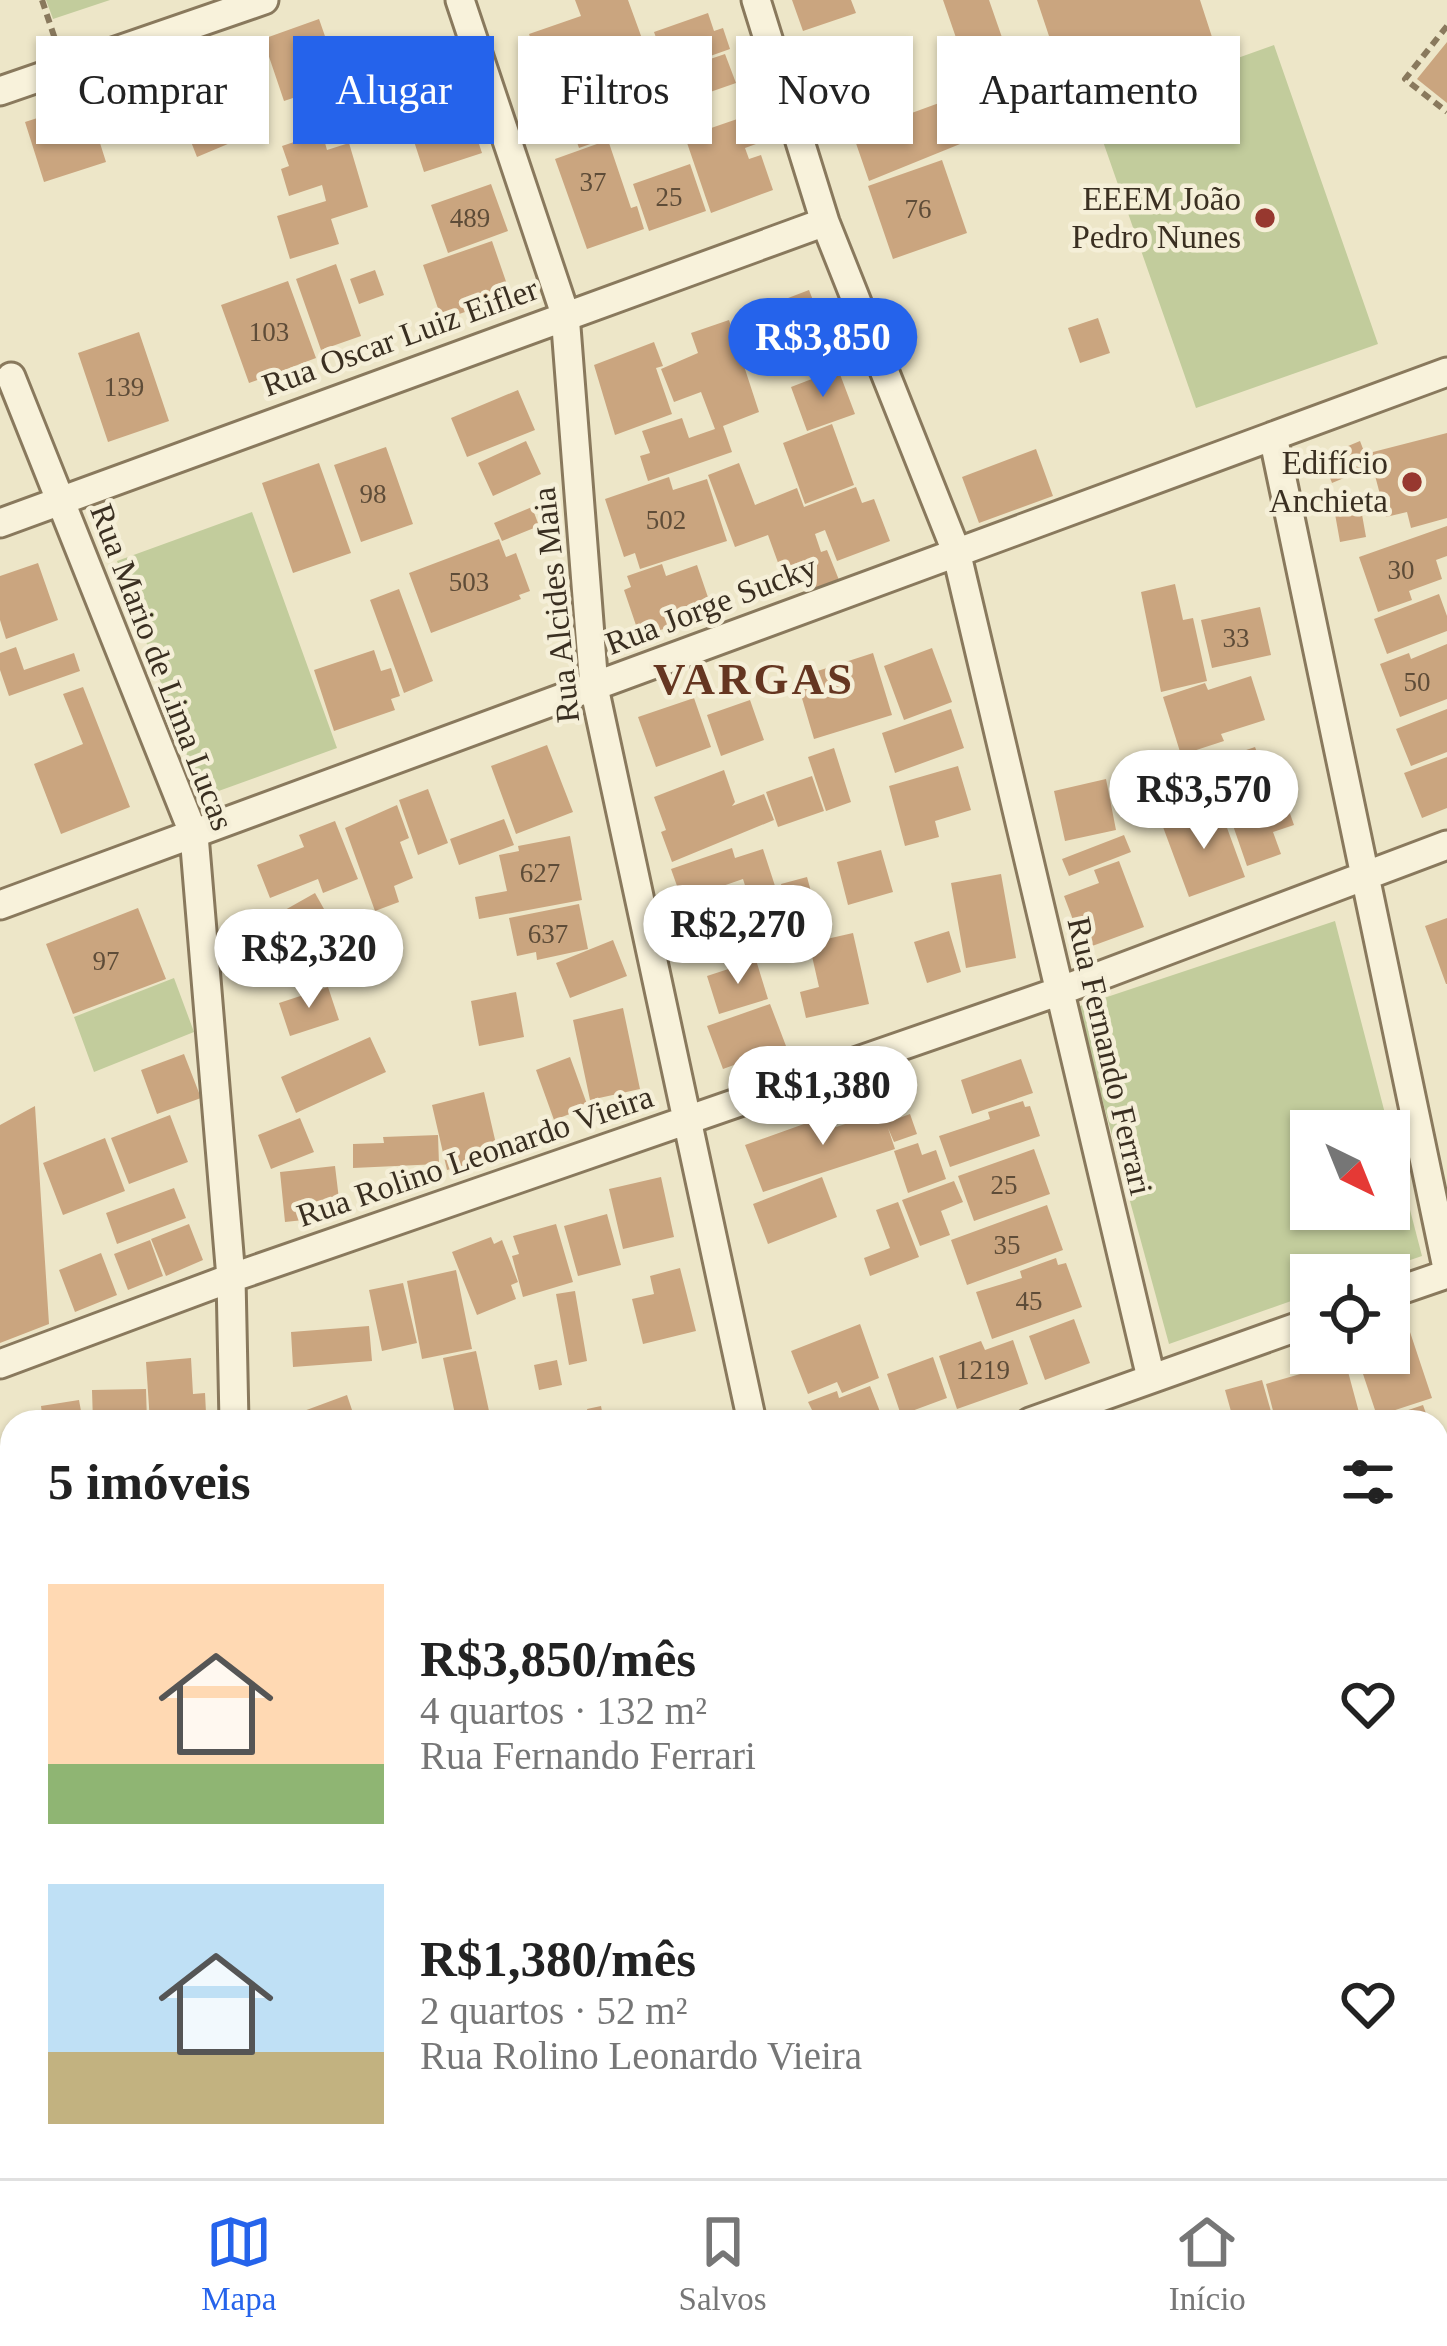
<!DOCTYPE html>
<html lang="pt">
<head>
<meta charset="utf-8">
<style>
  :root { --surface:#fff; --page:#f6f6f6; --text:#222; --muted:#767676; --line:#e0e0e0; --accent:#2563eb }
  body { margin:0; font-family:"Times New Roman",serif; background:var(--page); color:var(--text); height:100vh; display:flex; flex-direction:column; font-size:45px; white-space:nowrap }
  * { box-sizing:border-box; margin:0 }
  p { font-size:39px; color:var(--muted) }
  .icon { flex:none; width:66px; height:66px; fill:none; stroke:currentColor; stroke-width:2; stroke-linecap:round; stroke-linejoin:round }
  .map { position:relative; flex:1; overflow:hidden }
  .sheet { position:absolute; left:0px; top:1410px; width:1449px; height:768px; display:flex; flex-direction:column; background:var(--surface); border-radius:36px 36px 0 0; box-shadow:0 3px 9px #0004 }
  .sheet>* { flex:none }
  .banner { position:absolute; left:36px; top:36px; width:1377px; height:108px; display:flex; gap:24px }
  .needle { width:78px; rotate:137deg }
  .tools { position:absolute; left:1290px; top:1110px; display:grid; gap:24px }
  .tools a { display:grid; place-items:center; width:120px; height:120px; border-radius:0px; background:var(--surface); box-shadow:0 3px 9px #0004; font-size:60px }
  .price { position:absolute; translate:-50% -102px; padding:0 27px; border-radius:42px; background:#fff; color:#222; font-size:39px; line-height:78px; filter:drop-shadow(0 3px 6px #0008) }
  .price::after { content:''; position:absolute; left:50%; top:72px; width:36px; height:27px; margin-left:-18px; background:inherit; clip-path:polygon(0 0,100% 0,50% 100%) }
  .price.selected { background:var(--accent); color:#fff }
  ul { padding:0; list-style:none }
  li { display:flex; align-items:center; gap:36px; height:300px; padding:0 48px }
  li span { display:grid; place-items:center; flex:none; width:336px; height:240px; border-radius:0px; color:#555 }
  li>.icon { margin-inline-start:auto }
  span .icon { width:144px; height:144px; fill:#fffc; stroke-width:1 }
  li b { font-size:51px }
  h2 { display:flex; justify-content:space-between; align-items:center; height:144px; padding:0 48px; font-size:51px }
  .pill { padding:0 42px; border-radius:0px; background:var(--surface); box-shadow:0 3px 9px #0004; font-size:42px; line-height:108px }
  .pill.selected { background:var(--accent); color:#fff }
  .tab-bar { display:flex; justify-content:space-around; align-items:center; height:168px; border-top:3px solid var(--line); background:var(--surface); font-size:33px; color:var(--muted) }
  .tab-bar a { display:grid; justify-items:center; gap:6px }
  .tab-bar .selected { color:var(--accent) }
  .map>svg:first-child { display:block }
  .green { fill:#c2cc9c; fill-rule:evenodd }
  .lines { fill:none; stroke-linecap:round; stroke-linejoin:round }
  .stream { stroke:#6f908b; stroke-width:10 }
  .building { fill:#caa57f }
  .lane-casing { stroke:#89795d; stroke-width:20 }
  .street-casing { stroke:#89795d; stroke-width:33 }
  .secondary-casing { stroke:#6b5a40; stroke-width:45 }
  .path { stroke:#89795d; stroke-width:6; stroke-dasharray:9 6; stroke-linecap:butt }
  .lane { stroke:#f8f2db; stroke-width:14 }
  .street { stroke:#f8f2db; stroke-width:27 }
  .secondary { stroke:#f8f2db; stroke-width:39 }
  .poi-dot { fill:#97382f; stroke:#f5efd8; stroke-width:4.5 }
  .labels { text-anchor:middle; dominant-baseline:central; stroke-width:9; stroke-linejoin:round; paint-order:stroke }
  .number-label { font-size:27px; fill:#5e4c38 }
  .poi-label { font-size:33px; fill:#3a2f21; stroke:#f5efd8; text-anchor:end }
  .street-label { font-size:33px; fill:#3a2f21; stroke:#f5efd8 }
  .district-label { font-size:45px; font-weight:bold; letter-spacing:3px; fill:#653621; stroke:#f5efd8 }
</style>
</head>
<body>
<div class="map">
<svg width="1447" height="2178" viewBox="0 0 1447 2178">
  <rect width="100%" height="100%" fill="#ede6c8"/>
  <path class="green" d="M46 0H110L53 19Z
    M1274 45 1378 344 1196 408 1092 110Z
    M252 512 337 748 202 797 117 561Z
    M1335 921 1422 1256 1366 1275H1311V1294L1169 1344 1077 1007ZM1311 1131H1389V1209H1311Z
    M174 978 194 1032 94 1072 74 1017Z
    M0 1509 12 1524V2097L0 2102Z"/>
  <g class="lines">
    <path class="stream" d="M0 1751 12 1786"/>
  </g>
  <path class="building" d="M575 0H628L644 44 597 61 589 38 537 57 529 34 581 16Z
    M792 0H851L856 13 803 31Z
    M943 0H989L1014 72 973 87Z
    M1037 0H1200L1212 37 1066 87Z
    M708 13 714 31 723 28 730 49 668 71 654 32Z
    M319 19 341 82 284 101 263 39Z
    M1447 42V103L1417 79Z
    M579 44 598 98 633 86 647 124 579 148 565 108 559 110 541 58Z
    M725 54 736 83 670 106 660 76Z
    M221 63 233 91 224 95 242 138 197 157 182 119 146 134 128 87 158 75 163 88Z
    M124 90 132 112 100 123 92 100Z
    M950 99 965 142 869 181 849 123 883 111 887 122Z
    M87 102 106 162 44 182 25 122Z
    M468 111 482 153 424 172 410 129Z
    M746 116 756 144 745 148 749 159 761 155 773 190 711 213 685 137Z
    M320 125 327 150 349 143 368 207 331 219 339 244 290 259 277 216 326 201 322 185 289 196 281 169 289 166 282 146 300 140 297 133Z
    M608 140 631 208 637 206 644 229 587 249 555 159Z
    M942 160 967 233 893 259 868 186Z
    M690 164 706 211 649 231 633 184Z
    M491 184 508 231 448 253 431 205Z
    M492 241 511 296 442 320 423 265Z
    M336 264 361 336 321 350 296 279Z
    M375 270 384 295 359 304 350 279Z
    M288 281 316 358 249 383 221 305Z
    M809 290 832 349 784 368 762 308Z
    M756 311 773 357 752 365 734 318Z
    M1098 318 1110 353 1080 363 1068 328Z
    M729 320 759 412 723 426 732 452 648 481 640 456 650 453 642 431 682 418 689 438 715 429 701 392 674 402 661 369 698 353 691 333Z
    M139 332 169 421 108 442 78 353Z
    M654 342 663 366 656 368 672 414 615 435 594 365Z
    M838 369 855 414 807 431 791 387Z
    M518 390 535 430 467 457 451 418Z
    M832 424 854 485 805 504 783 443Z
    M1447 433V518L1411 528 1407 512 1386 517 1369 453Z
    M526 441 541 474 493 496 478 463Z
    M1360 441 1370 467 1332 483 1322 457Z
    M386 447 413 524 361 542 334 465Z
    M1036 449 1053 496 979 523 962 477Z
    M319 463 351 553 293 573 262 483Z
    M739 463 755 505 797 488 804 507 856 487 862 503 874 499 890 541 837 561 825 530 815 534 821 552 827 550 839 580 815 589 805 562 781 571 768 535 735 547 708 475Z
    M669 477 673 490 707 479 727 541 640 569 635 553 624 557 605 499Z
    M1358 492 1366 537 1340 542 1332 497Z
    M532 507 539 526 502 541 494 523Z
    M1447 526V556L1436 560 1442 579 1409 591 1412 600 1378 612 1359 557Z
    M499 539 506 557 516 553 530 591 519 595 521 599 431 633 409 573Z
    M38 563 58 620 6 639 0 620V576Z
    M662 564 666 576 697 565 713 612 640 637 624 590 631 587 627 576Z
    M1175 584 1183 620 1193 618 1207 681 1161 692 1141 592Z
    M399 589 433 681 404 693 370 600Z
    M1439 594 1447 616V631L1387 654 1374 619Z
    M1260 607 1271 655 1212 668 1201 620Z
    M1447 644V699L1400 717 1380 664 1409 653 1411 659Z
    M16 647 24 670 74 653 80 671 9 696 0 670V653Z
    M932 648 952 702 904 720 884 666Z
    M374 650 381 671 391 668 400 696 391 699 395 710 334 731 314 670Z
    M873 653 892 715 814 739 796 678Z
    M1251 676 1265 720 1221 734 1224 741 1181 755 1163 697 1205 683 1208 690Z
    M83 687 130 807 61 834 34 764 83 744 63 694Z
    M694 698 711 747 656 767 638 717Z
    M750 700 764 740 721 756 707 715Z
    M951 709 964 748 895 773 882 733Z
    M1447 709V752L1411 766 1396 729Z
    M547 745 573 812 516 834 491 766Z
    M1255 747 1264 771 1274 768 1294 825 1273 832 1281 854 1247 866 1211 762Z
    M834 748 851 802 826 811 808 757Z
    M1447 757V808L1422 818 1404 773Z
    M958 766 971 810 935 821 939 837 905 846 889 786Z
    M724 770 735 802 732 806 764 794 774 820 672 862 661 832 666 830 654 797Z
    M812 776 824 811 778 827 766 792Z
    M1106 779 1116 830 1065 841 1054 791Z
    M428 789 448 843 418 855 399 800Z
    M397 805 409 838 400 842 413 878 394 886 399 902 375 911 345 828Z
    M1219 806 1245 877 1189 897 1163 827Z
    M504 819 514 845 459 865 450 839Z
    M335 821 358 879 323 893 318 879 270 898 257 865 304 847 299 835Z
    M1124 835 1131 852 1069 876 1062 859Z
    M570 836 582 900 479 919 475 897 507 891 499 855 519 851 518 846Z
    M732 848 735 858 763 849 776 889 749 898 743 879 682 900 671 869Z
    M881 850 893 892 848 905 837 862Z
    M1119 861 1144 927 1084 949 1064 896 1099 883 1094 870Z
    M1001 874 1016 958 966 968 951 883Z
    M807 877 821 928 796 936 781 884Z
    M315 893 342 941 275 978 248 931Z
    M754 900 764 939 711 952 701 912Z
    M579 904 588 949 537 960 536 952 517 956 509 918Z
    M138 908 166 979 73 1014 46 944Z
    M1447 918V984H1446L1425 926Z
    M949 931 961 972 927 983 914 942Z
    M853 933 869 1004 806 1018 800 992 819 987 809 943Z
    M613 940 627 976 570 998 556 963Z
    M756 960 768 999 719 1014 707 976Z
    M328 987 339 1020 290 1036 279 1003Z
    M516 992 524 1037 479 1046 471 1001Z
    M770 1004 786 1046 723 1069 707 1026Z
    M623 1008 640 1089 590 1100 573 1020Z
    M370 1037 386 1072 296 1113 281 1077Z
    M184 1054 201 1098 157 1114 141 1070Z
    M570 1057 588 1107 554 1120 536 1070Z
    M1021 1059 1033 1093 972 1114 961 1080Z
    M484 1092 499 1157 447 1170 432 1105Z
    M1023 1101 1025 1107 1030 1106 1040 1136 950 1167 939 1136 990 1119 988 1112Z
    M35 1106 49 1324 0 1343V1125Z
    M882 1112 886 1123 910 1114 917 1134 894 1142 888 1128 895 1149 763 1192 745 1145 832 1114 836 1127Z
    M170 1115 188 1162 129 1184 111 1138Z
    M300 1118 314 1152 271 1169 258 1135Z
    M438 1135 439 1164 353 1168V1144L384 1143 383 1137Z
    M105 1138 125 1191 63 1215 43 1163Z
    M918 1143 922 1155 936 1150 946 1179 908 1193 894 1151Z
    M1034 1149 1050 1194 974 1221 958 1176Z
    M335 1166 341 1216 285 1222 280 1172Z
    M661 1177 674 1237 623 1249 609 1189Z
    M822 1177 837 1217 768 1244 753 1204Z
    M954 1181 963 1202 941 1211 950 1235 920 1246 902 1200Z
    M174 1188 186 1218 117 1244 106 1213Z
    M898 1202 919 1257 870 1276 864 1258 890 1248 876 1210Z
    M1047 1205 1063 1250 967 1285 951 1240Z
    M607 1214 621 1265 578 1276 564 1226Z
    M189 1224 203 1260 166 1276 151 1239Z
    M556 1224 573 1282 523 1297 512 1256 519 1254 513 1236Z
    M491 1237 494 1244 502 1240 518 1282 511 1285 516 1299 477 1315 452 1252Z
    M150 1240 163 1276 128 1290 114 1254Z
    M101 1253 117 1295 75 1312 59 1270Z
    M1056 1258 1058 1265 1066 1263 1082 1307 992 1339 976 1292 1022 1278 1020 1271Z
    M680 1268 696 1331 643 1344 632 1299 654 1294 650 1276Z
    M456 1270 472 1349 422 1359 407 1281Z
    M403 1283 417 1343 382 1351 369 1290Z
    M575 1291 587 1361 569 1365 556 1294Z
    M1074 1319 1090 1363 1045 1380 1029 1336Z
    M860 1324 879 1378 842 1393 837 1382 808 1394 791 1351Z
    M369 1326 372 1361 293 1367 291 1332Z
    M1408 1326 1432 1398 1377 1416 1356 1353H1389V1332Z
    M1013 1340 1028 1384 957 1409 939 1356 981 1341 985 1350Z
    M476 1351 489 1411 456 1419 443 1358Z
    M1310 1353H1343L1361 1420 1276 1422 1266 1384 1314 1370Z
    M933 1357 947 1398 901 1415 887 1374Z
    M191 1358 193 1394 205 1393 206 1413 194 1414 195 1422H150L146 1362Z
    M557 1360 562 1385 539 1390 534 1365Z
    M1262 1380 1274 1422H1234L1225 1390Z
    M870 1386 884 1422H801L798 1415 812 1410 808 1402 837 1391 839 1398Z
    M146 1389 147 1422H93L92 1390Z
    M347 1395 356 1422H295L293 1415Z
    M79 1400 83 1422H43L41 1406Z
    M1423 1405 1429 1422H1377L1376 1421Z
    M601 1406 604 1422H590L587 1409Z
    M1447 1516V1637L1443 1638 1437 1616V1518Z
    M1437 1940H1445L1447 2022V2145L1437 2146Z
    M11 1989 12 2044 0 2045V1990Z
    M12 2104V2161L0 2165V2107Z
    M634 2166H784L787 2178H637Z"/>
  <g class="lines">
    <defs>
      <path id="lane" d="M1437 1911H1447
        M1131 2178V2166"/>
      <path id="street" d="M460 0 565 314 594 687 752 1422
        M756 0 825 222 956 551 1151 1378
        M0 91 264 0
        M11 377 194 835 231 1278 234 1422
        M1273 436 1447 1268
        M0 523 825 222
        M0 905 1447 372
        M1389 1294 1447 1274
        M0 1364 231 1278 1057 992 1447 845
        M1030 1422 1311 1322
        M384 2166 386 2178
        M446 2166 449 2178"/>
      <path id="secondary" d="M1437 1669 1447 1665
        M1437 1733 1447 1729
        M40 2178 75 2166
        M170 2178 207 2166"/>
    </defs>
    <use href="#lane" class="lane-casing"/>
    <use href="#street" class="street-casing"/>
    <use href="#secondary" class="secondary-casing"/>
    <path class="path" d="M42 0 56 42
      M1447 26 1405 79 1447 112"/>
    <use href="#lane" class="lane"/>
    <use href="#street" class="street"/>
    <use href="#secondary" class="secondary"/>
  </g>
  <g class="poi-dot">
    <circle cx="1265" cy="218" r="12"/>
    <circle cx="1412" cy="482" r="12"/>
  </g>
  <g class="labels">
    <g class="number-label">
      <text x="593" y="182">37</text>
      <text x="669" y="197">25</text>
      <text x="918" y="209">76</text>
      <text x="470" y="218">489</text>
      <text x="269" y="332">103</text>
      <text x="124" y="387">139</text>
      <text x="373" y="494">98</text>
      <text x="666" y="520">502</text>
      <text x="1401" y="570">30</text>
      <text x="469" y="582">503</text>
      <text x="1236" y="638">33</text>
      <text x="1417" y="682">50</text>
      <text x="540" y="873">627</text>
      <text x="548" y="934">637</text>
      <text x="106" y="961">97</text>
      <text x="1004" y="1185">25</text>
      <text x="1007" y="1245">35</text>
      <text x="1029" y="1301">45</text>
      <text x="983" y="1370">1219</text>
    </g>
    <g class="poi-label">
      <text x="1241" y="199">EEEM João<tspan x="1241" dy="38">Pedro Nunes</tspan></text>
      <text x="1388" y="463">Edifício<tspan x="1388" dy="38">Anchieta</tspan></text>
    </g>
    <g class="street-label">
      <text transform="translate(400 337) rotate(-20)">Rua Oscar Luiz Eifler</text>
      <text transform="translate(556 605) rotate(-96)">Rua Alcides Maia</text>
      <text transform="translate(711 605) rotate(-21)">Rua Jorge Sucky</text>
      <text transform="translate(162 667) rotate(69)">Rua Mario de Lima Lucas</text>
      <text transform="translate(1110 1056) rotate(77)">Rua Fernando Ferrari</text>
      <text transform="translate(475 1156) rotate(-19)">Rua Rolino Leonardo Vieira</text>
    </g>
    <g class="district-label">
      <text x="754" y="679">VARGAS</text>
    </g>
  </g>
</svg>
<div class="tools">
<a><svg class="needle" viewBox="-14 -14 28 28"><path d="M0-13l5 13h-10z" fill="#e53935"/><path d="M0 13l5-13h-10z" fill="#767676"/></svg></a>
<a><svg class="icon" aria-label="locate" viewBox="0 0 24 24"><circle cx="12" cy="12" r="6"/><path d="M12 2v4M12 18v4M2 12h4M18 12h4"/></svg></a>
</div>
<b class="price selected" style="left:823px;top:400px">R$3,850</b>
<b class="price" style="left:1204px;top:852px">R$3,570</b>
<b class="price" style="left:738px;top:987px">R$2,270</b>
<b class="price" style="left:309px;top:1011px">R$2,320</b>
<b class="price" style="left:823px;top:1148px">R$1,380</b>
<div class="banner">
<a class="pill">Comprar</a>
<a class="pill selected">Alugar</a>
<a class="pill">Filtros</a>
<a class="pill">Novo</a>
<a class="pill">Apartamento</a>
</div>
<section class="sheet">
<h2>5 imóveis<svg class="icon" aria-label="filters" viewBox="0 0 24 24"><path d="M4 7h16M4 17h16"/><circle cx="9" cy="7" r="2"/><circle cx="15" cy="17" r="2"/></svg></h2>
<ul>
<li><span style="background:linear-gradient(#ffd9b3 75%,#8fb573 0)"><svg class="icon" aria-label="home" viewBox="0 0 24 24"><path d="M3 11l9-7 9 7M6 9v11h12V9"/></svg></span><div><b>R$3,850/mês</b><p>4 quartos · 132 m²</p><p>Rua Fernando Ferrari</p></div><svg class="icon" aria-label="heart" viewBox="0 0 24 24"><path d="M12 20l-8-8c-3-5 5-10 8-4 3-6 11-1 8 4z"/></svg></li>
<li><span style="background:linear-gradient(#bfe0f5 70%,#c2b280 0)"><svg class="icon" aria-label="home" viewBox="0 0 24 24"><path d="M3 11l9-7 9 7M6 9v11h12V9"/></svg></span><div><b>R$1,380/mês</b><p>2 quartos · 52 m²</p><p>Rua Rolino Leonardo Vieira</p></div><svg class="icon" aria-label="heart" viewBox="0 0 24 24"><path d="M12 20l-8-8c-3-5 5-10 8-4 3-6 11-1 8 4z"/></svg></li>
</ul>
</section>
</div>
<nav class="tab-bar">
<a class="selected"><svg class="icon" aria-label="map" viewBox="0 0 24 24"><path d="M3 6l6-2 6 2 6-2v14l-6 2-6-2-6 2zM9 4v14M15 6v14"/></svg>Mapa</a>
<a><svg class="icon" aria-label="saved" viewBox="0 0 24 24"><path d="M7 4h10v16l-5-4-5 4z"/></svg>Salvos</a>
<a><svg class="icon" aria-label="home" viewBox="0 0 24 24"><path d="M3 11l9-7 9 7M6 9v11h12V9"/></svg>Início</a>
</nav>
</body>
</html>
